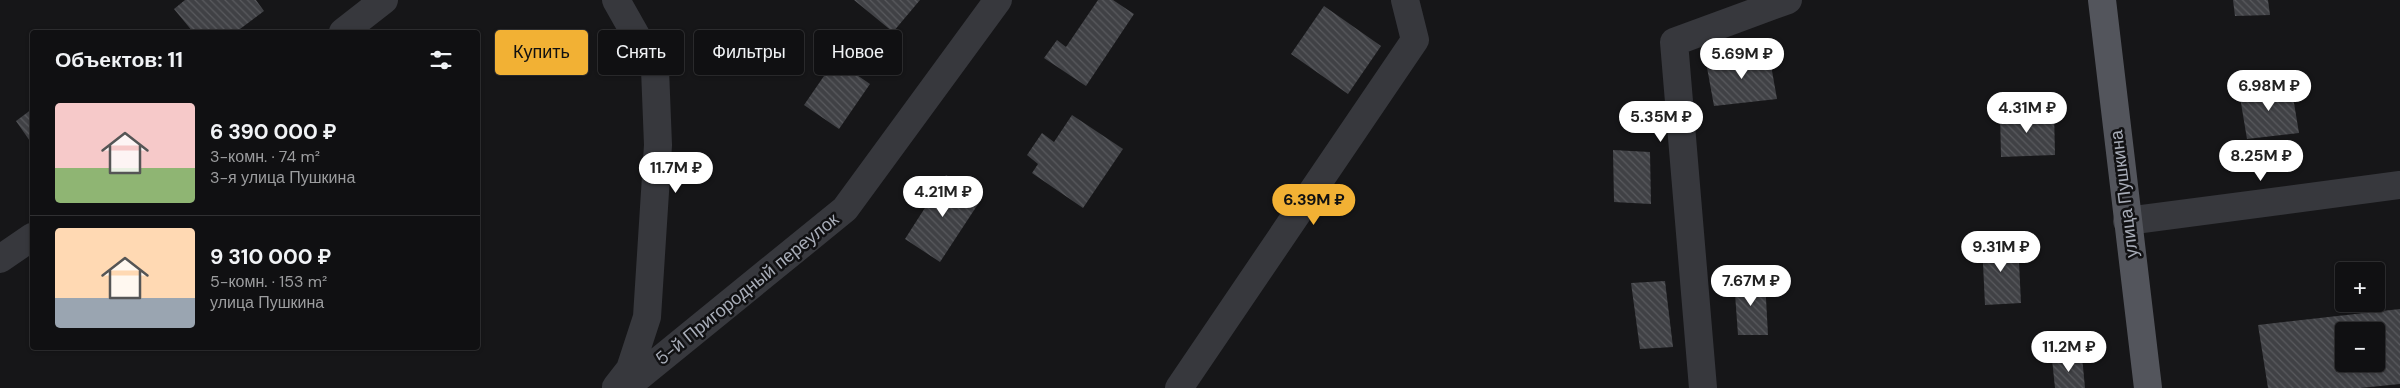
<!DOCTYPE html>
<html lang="ru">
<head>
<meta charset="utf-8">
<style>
  :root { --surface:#101012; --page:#19191b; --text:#f1f3f6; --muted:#9c9d9f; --line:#303032; --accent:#f2b134 }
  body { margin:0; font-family:"DM Sans",sans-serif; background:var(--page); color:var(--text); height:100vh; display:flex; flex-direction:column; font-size:19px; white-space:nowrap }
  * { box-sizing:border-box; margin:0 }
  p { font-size:16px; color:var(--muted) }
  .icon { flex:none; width:28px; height:28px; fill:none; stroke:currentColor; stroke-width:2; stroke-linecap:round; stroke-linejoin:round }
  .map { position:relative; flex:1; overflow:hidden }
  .details { position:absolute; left:30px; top:30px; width:450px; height:320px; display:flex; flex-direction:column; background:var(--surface); border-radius:5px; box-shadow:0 1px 4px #0004,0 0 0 1px var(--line) }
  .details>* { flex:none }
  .guide { position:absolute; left:495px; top:30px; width:475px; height:45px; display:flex; gap:10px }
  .buttons { position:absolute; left:2335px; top:262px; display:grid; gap:10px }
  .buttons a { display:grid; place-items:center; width:50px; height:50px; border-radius:5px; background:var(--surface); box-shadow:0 1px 4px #0004,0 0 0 1px var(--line); font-size:25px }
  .price { position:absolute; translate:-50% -42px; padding:0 11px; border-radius:18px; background:#fff; color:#222; font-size:16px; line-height:32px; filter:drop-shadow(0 1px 2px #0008) }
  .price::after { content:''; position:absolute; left:50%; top:30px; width:15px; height:11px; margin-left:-8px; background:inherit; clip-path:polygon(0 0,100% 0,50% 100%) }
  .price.on { background:var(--accent); color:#111 }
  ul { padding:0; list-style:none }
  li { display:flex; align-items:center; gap:15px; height:125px; padding:0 25px }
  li+li { border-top:1px solid var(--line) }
  li span { display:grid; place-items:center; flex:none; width:140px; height:100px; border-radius:5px; color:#555 }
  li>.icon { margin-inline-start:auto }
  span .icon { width:60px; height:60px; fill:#fffc; stroke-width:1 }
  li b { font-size:21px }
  h2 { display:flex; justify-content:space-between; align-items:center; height:60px; padding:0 25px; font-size:21px }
  .tag { padding:0 18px; border-radius:5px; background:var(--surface); box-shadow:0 1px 4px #0004,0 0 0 1px var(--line); font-size:18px; line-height:45px }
  .tag.on { background:var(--accent); color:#111 }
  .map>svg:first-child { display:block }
  .building { fill:url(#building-back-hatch); fill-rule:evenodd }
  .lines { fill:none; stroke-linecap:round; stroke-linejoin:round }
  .minor { stroke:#37383d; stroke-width:28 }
  .major { stroke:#53555c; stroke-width:28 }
  .labels { text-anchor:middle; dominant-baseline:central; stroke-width:5; stroke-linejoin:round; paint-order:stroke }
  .street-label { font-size:18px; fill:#a8adb8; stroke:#111113 }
</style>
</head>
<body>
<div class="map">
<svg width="2400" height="388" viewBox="0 0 2400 388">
  <defs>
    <pattern id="building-back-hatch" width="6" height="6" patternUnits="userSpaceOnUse" patternTransform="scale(1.25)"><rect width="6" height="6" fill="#404145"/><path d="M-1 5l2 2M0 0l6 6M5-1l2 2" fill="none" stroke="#595a5e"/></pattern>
  </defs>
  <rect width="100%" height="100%" fill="#161618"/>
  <path class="building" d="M185 0H256L264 11 236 32H193L174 9Z
    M854 0H920L893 32Z
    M1098 0H1113L1134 14 1086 86 1044 58 1057 40 1066 47Z
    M2233 0H2268L2270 15 2235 16Z
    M1324 6 1381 46 1348 94 1291 54Z
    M1769 54 1777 99 1714 106 1706 62Z
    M835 60 870 84 839 129 804 105Z
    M2291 85 2299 133 2247 139 2239 91Z
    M32 109V144L16 121Z
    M2054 112 2055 155 2001 157 2000 113Z
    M1072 115 1123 149 1083 208 1032 173 1038 164 1027 155 1042 133 1054 142Z
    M1613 150 1650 152 1651 204 1614 202Z
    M946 175 982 198 940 262 905 239Z
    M2018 241 2021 303 1985 305 1982 243Z
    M1734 280H1765L1768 335H1738Z
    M1665 281 1673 347 1640 349 1631 283Z
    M2400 309V384L2360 388H2268L2258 325ZM2344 331H2376V364H2344Z
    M2082 356 2085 388H2055L2052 359Z"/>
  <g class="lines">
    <path class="minor" d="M616 0 655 69 658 145 647 317 630 369 616 387
      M343 32 384 0
      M2127 221 2400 185
      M0 259 32 237
      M625 388 845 209 998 0
      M1179 388 1415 40 1405 0
      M1703 388 1674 42 1788 0"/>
    <path class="major" d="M2102 0 2148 388"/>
  </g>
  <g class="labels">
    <g class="street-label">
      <text transform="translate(2124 194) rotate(-97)">улица Пушкина</text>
      <text transform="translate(747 289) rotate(-39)">5-й Пригородный переулок</text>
    </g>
  </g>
</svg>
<div class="buttons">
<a>+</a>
<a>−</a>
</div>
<b class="price" style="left:1742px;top:80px">5.69M ₽</b>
<b class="price" style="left:2269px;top:112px">6.98M ₽</b>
<b class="price" style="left:2027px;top:134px">4.31M ₽</b>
<b class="price" style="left:1661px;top:143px">5.35M ₽</b>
<b class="price" style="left:2261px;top:182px">8.25M ₽</b>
<b class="price" style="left:676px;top:194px">11.7M ₽</b>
<b class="price" style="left:943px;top:218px">4.21M ₽</b>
<b class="price on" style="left:1314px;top:226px">6.39M ₽</b>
<b class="price" style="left:2001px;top:273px">9.31M ₽</b>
<b class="price" style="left:1751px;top:307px">7.67M ₽</b>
<b class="price" style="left:2069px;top:373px">11.2M ₽</b>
<div class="guide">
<a class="tag on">Купить</a>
<a class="tag">Снять</a>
<a class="tag">Фильтры</a>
<a class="tag">Новое</a>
</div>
<section class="details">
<h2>Объектов: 11<svg class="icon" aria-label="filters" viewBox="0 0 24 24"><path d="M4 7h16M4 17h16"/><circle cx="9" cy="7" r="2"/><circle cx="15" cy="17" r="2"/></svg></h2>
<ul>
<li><span style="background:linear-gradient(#f6c9c9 65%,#8fb573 0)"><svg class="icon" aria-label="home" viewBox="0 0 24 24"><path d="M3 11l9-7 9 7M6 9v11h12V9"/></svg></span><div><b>6 390 000 ₽</b><p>3-комн. · 74 m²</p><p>3-я улица Пушкина</p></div></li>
<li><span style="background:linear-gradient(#ffd9b3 70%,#9aa5b1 0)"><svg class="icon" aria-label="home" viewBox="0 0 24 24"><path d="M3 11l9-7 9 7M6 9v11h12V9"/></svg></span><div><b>9 310 000 ₽</b><p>5-комн. · 153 m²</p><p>улица Пушкина</p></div></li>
</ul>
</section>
</div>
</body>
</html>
